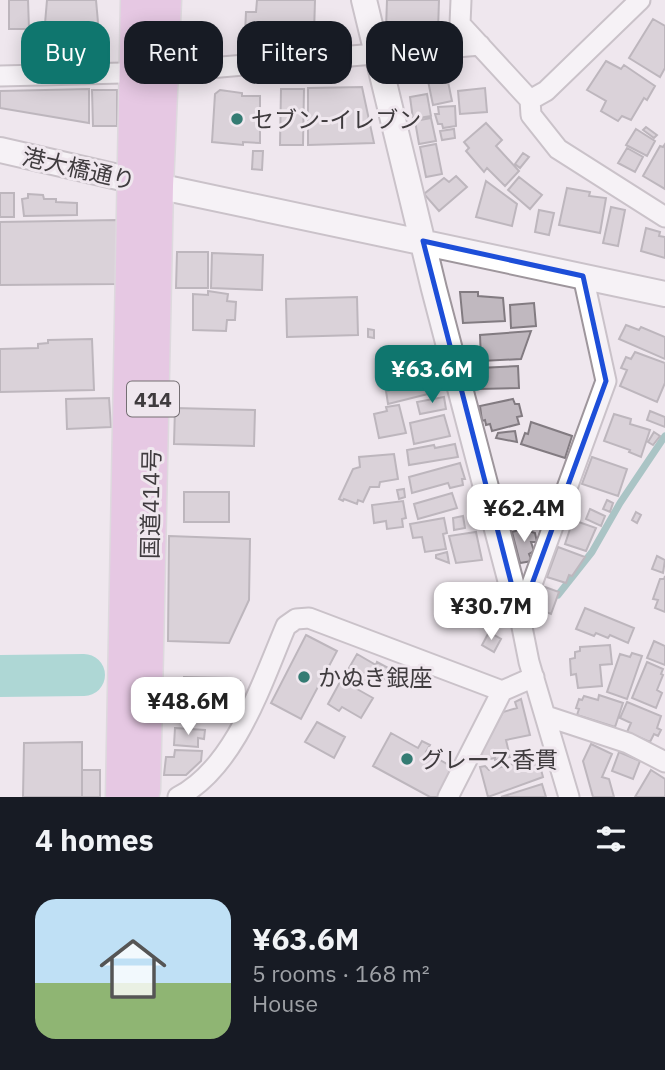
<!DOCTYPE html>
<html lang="en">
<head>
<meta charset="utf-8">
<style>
  :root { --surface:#171b24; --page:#242831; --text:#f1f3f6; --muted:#9ea1a6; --line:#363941; --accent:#0f766e }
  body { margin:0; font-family:"IBM Plex Sans","Noto Sans JP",sans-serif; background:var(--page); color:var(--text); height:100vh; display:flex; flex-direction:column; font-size:26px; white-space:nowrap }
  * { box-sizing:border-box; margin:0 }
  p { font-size:23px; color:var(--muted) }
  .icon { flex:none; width:38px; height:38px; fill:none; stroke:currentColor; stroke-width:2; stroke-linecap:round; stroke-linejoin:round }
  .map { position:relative; height:797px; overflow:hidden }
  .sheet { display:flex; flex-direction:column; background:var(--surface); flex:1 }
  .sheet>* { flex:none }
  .top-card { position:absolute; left:21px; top:21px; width:623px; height:63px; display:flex; gap:14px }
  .price { position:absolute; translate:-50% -60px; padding:0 16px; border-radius:14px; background:#fff; color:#222; font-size:23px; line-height:46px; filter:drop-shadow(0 2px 4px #0008) }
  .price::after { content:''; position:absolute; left:50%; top:42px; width:21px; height:16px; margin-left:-10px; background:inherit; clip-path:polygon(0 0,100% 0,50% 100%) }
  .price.active { background:var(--accent); color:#fff }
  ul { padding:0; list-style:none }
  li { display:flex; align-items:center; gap:21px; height:175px; padding:0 35px }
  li+li { border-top:2px solid var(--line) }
  li span { display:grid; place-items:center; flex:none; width:196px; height:140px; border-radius:21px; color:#555 }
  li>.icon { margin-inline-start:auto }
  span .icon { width:84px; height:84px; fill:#fffc; stroke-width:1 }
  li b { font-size:30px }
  h2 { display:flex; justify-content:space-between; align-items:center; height:84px; padding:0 35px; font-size:30px }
  .tag { padding:0 24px; border-radius:21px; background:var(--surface); box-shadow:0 4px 18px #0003; font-size:24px; line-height:63px }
  .tag.active { background:var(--accent); color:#fff }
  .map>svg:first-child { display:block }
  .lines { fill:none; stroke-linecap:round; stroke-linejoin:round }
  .stream { stroke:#579a93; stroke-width:7 }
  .river { stroke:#61c3b7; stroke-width:42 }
  .building { fill:#c0b8bf; stroke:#827b81; stroke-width:2 }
  .minor-casing { stroke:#9e969c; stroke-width:23 }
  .tertiary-casing { stroke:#9e969c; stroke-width:28 }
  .trunk-casing { stroke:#c9c8c9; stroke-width:35 }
  .minor { stroke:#fff; stroke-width:19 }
  .tertiary { stroke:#fff; stroke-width:24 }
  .trunk { stroke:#dca2d6; stroke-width:32 }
  .marked { fill:none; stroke:#1d4ed8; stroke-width:5; stroke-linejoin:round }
  .poi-dot { fill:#347b73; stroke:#efe7ee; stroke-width:2.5 }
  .labels { text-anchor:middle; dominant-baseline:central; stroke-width:6; stroke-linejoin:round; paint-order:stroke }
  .shield { fill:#efe7ee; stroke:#746f73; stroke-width:2 }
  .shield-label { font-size:21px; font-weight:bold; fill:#3f3b3e }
  .poi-label { font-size:23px; fill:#3f3b3e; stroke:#efe7ee; text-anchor:start }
  .street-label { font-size:23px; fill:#3f3b3e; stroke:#efe7ee }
</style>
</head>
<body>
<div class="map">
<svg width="665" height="797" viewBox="0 0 665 797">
  <rect width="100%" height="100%" fill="#efe7ee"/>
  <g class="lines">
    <path class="stream" d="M558 595 592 552 620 503 665 436"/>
    <path class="river" d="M0 676 84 675"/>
  </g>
  <path class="building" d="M9 0H28L29 29H9Z
    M47 0H96L100 45 67 44 68 49 43 47Z
    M257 0H315L314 34 245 33 246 12H256Z
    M387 0H439L438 31 386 29Z
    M653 19 665 26V68L660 77 629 58Z
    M28 33 36 34V48L28 47Z
    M606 61 621 69 624 65 655 86 647 100 644 98 631 120 622 116 618 121 601 111 606 101 587 90Z
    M446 72 452 101 433 105 427 76Z
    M362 87 374 143 308 145V88Z
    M485 88 487 112 460 114 458 91Z
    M89 89V123L0 108V91Z
    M281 89H304L303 145H280Z
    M92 90H117V126H93Z
    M220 90 242 93V96H260V143L243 142V145L212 142 215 94Z
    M427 94 431 116 413 119 410 97Z
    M455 106 456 126 443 128 442 124H438L435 114H439L438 107Z
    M431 118 436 141 419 144 415 121Z
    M486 123 502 140 496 146 519 171 505 186 487 168 484 172 466 151 469 148 464 142Z
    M646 127 657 135 654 138 643 130Z
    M454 129 455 138 442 140 440 131Z
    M636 129 655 141 647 156 626 145Z
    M436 144 442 174 426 177 420 147Z
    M665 144V189L643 176 660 146 663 147Z
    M627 148 643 157 635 172 618 163Z
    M253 151H263L262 170 252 169Z
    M523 153 529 157 520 168 515 164Z
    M456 176 467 187 439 211 424 194 444 178 449 182Z
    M519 177 542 195 530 209 508 190Z
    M486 181 517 204 512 226 476 217Z
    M567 188 590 192 589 196 606 198 600 233 559 225Z
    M0 193H14V217H0Z
    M28 194 43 195 44 199H56V202L77 203V215L24 216 22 199 28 198Z
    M611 207 625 210 618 246 603 243Z
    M539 210 554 213 549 235 535 232Z
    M117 220 116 284 0 285V222Z
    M646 228 660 232 659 236 665 237V258L641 251Z
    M177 252H208V288H176Z
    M212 253 263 255 262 290 211 288Z
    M208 291 228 294 227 301 236 302 235 320H227L226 331 193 330V294L208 295Z
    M460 292H478V296L503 298 505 321 463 323Z
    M357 297 358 335 287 337 286 299Z
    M534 303 536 326 511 328 510 305Z
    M626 325 639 330 641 327 665 337V359L619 339Z
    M368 329 374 330V338L368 337Z
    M531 331 521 359 481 361 480 335Z
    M92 339 94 390 0 392V349L38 348V344L48 343V340Z
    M423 352 425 363 434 361 437 373 394 383 391 367 395 361 404 359 406 366 413 364 411 354Z
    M635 352 665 363V383L657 402 620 386 627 370 621 368 626 357 631 359Z
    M518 366 519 388 479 389V368Z
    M426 382 428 394 388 404 386 391Z
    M444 397 446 409 420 414 417 402Z
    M109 398 111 427 67 429 66 399Z
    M513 399 515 404H519L522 416 517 417 519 424 492 431 490 424 486 425 485 420 482 421 480 406Z
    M399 405 406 433 379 438 374 414 387 411 386 407Z
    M175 408 255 410 254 446 174 444Z
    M650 411 665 417V427L647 420Z
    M614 414 631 419 630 424 650 430 641 457 629 452 630 450 604 441Z
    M444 415 450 436 414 444 410 423Z
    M531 422 572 436 565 458 521 444 525 433 528 434Z
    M515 431 517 442 496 438 498 433Z
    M654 432 660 436 653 445 648 442Z
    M455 444 458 457 409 465 407 450 434 445 435 448Z
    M394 454 398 479 380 482 379 487H370L363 502 358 500 357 504 344 499 343 501 339 499 353 469 360 467 359 457Z
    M592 457 627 469 618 496 582 484Z
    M460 463 465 479H462L463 485 450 488 448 483 412 493 409 477Z
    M404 489 405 497 399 499 397 490Z
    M514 490 545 500 537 523 506 514Z
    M184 492H229V522H184Z
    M452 493 457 508 418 519 414 504Z
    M607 500 613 503 610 512 603 509Z
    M403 501 406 518 402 519 403 527 387 529 386 521 374 523 372 505Z
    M590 509 605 516 601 526 586 519Z
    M636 512 641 515 637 523 632 520Z
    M463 516 465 528 454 530 453 518Z
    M444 518 447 533 443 534 446 549 425 552 422 537 413 538 410 524Z
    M573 520 596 528 586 551 565 544Z
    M523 529 535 533 537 542H531L534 551 529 554 532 561 520 563 512 532Z
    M476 532 482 560 456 563 449 536Z
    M169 536 250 539 249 600 229 643 168 641Z
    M558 547 585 557 572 576 569 575 566 583 547 577Z
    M447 552 449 563 436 558V555Z
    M657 556 665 560 663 573 652 569Z
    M665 576V612L655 608 658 600 653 599 660 579H664Z
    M487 586 496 613 473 621 464 592Z
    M545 587 559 592 551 614 536 608Z
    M445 594 459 601 450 620 436 613Z
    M585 608 634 628 628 643 610 635 608 638 596 633 594 636 576 629Z
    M489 632 501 639 494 652 482 645Z
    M306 635 337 651 301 719 271 703Z
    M654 641 665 646V665L647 658Z
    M610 645 612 664 600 665 602 686 578 688 576 674 571 675 570 659 575 658V652L580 651V647Z
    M632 653 642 656 627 699 607 692 620 654 630 657Z
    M357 654 376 665 377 662 390 669 385 679 382 677 377 686 370 682 368 685 346 673Z
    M647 662 663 669 661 674 663 675 657 690 662 693 656 708 632 698Z
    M184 677 228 678 229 680 240 681 237 701H229L230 698 183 699Z
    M341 680 373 698 361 718 342 707 339 711 328 704Z
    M599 695 623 703 615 727 577 715 579 709 576 708 579 699 582 700 584 696 598 700Z
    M521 699 530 735 506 740 510 757 495 760V758L490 759 480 755 503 712 517 708 515 702Z
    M627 702 661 716 657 728 661 730 658 736 654 734 650 742 627 732 631 723 620 718Z
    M183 703H223V716H218V721L183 720Z
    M317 722 345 737 334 758 305 742Z
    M175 728 205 730 204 739 198 738V747L174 745Z
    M391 733 418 748 422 741 430 745 426 752 454 768 438 797H430L373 766Z
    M82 742V797H23L24 743Z
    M591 744 612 754 602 777 609 779 614 797H593L583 761Z
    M175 750 202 751 201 761 186 775H164L166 757H174Z
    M619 752 640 761 633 779 612 771Z
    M538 758 543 777 488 797 480 767 485 766 489 770Z
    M82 770H100V797H82Z
    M651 770 665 779V797H635Z
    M542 784 546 797H501Z"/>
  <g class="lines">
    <defs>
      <path id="minor" d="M461 0 460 24 530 100
        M640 0 546 91 530 100 531 115 558 149 665 217
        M0 76 163 72 480 45
        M546 716 628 743 665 762
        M178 797C236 767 262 682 286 626L296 619 309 618 502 691 534 677
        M448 797 502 691
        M569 797 529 662 520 617 606 381 583 276"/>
      <path id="tertiary" d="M364 0 434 289 520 617
        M0 150 157 186 665 294"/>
      <path id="trunk" d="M122 797 137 0
        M142 797 144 789 157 186 165 0"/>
    </defs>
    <use href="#minor" class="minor-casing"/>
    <use href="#tertiary" class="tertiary-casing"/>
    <use href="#trunk" class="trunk-casing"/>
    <use href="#minor" class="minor"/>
    <use href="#tertiary" class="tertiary"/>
    <use href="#trunk" class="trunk"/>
  </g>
  <path d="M0 0H665V797H0ZM423 241 583 276 606 381 520 617Z" fill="#efe7ee" fill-opacity=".55" fill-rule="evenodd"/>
  <path class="marked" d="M423 241 583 276 606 381 520 617Z"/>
  <g class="poi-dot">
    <circle cx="237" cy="119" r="7"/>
    <circle cx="304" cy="677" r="7"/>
    <circle cx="407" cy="759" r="7"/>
  </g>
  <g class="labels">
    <rect class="shield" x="127" y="381.5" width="52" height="35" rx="5"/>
    <g class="shield-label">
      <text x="153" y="399">414</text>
    </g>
    <g class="poi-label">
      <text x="251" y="119">セブン-イレブン</text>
      <text x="318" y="677">かぬき銀座</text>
      <text x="421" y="759">グレース香貫</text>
    </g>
    <g class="street-label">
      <text transform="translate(79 168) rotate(13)">港大橋通り</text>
      <text transform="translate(150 504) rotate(-89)">国道414号</text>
    </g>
  </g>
</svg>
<b class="price active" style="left:432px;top:405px">¥63.6M</b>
<b class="price" style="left:524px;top:544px">¥62.4M</b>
<b class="price" style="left:491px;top:642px">¥30.7M</b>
<b class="price" style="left:188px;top:737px">¥48.6M</b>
<div class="top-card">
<a class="tag active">Buy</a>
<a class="tag">Rent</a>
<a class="tag">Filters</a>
<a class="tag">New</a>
</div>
</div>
<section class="sheet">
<h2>4 homes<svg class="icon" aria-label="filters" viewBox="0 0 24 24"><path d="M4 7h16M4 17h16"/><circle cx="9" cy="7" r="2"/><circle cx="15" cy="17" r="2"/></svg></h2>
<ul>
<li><span style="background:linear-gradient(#bfe0f5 60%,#8fb573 0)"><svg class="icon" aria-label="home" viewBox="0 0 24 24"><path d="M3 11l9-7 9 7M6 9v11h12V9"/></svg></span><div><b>¥63.6M</b><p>5 rooms · 168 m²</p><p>House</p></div></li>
</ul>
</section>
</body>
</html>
